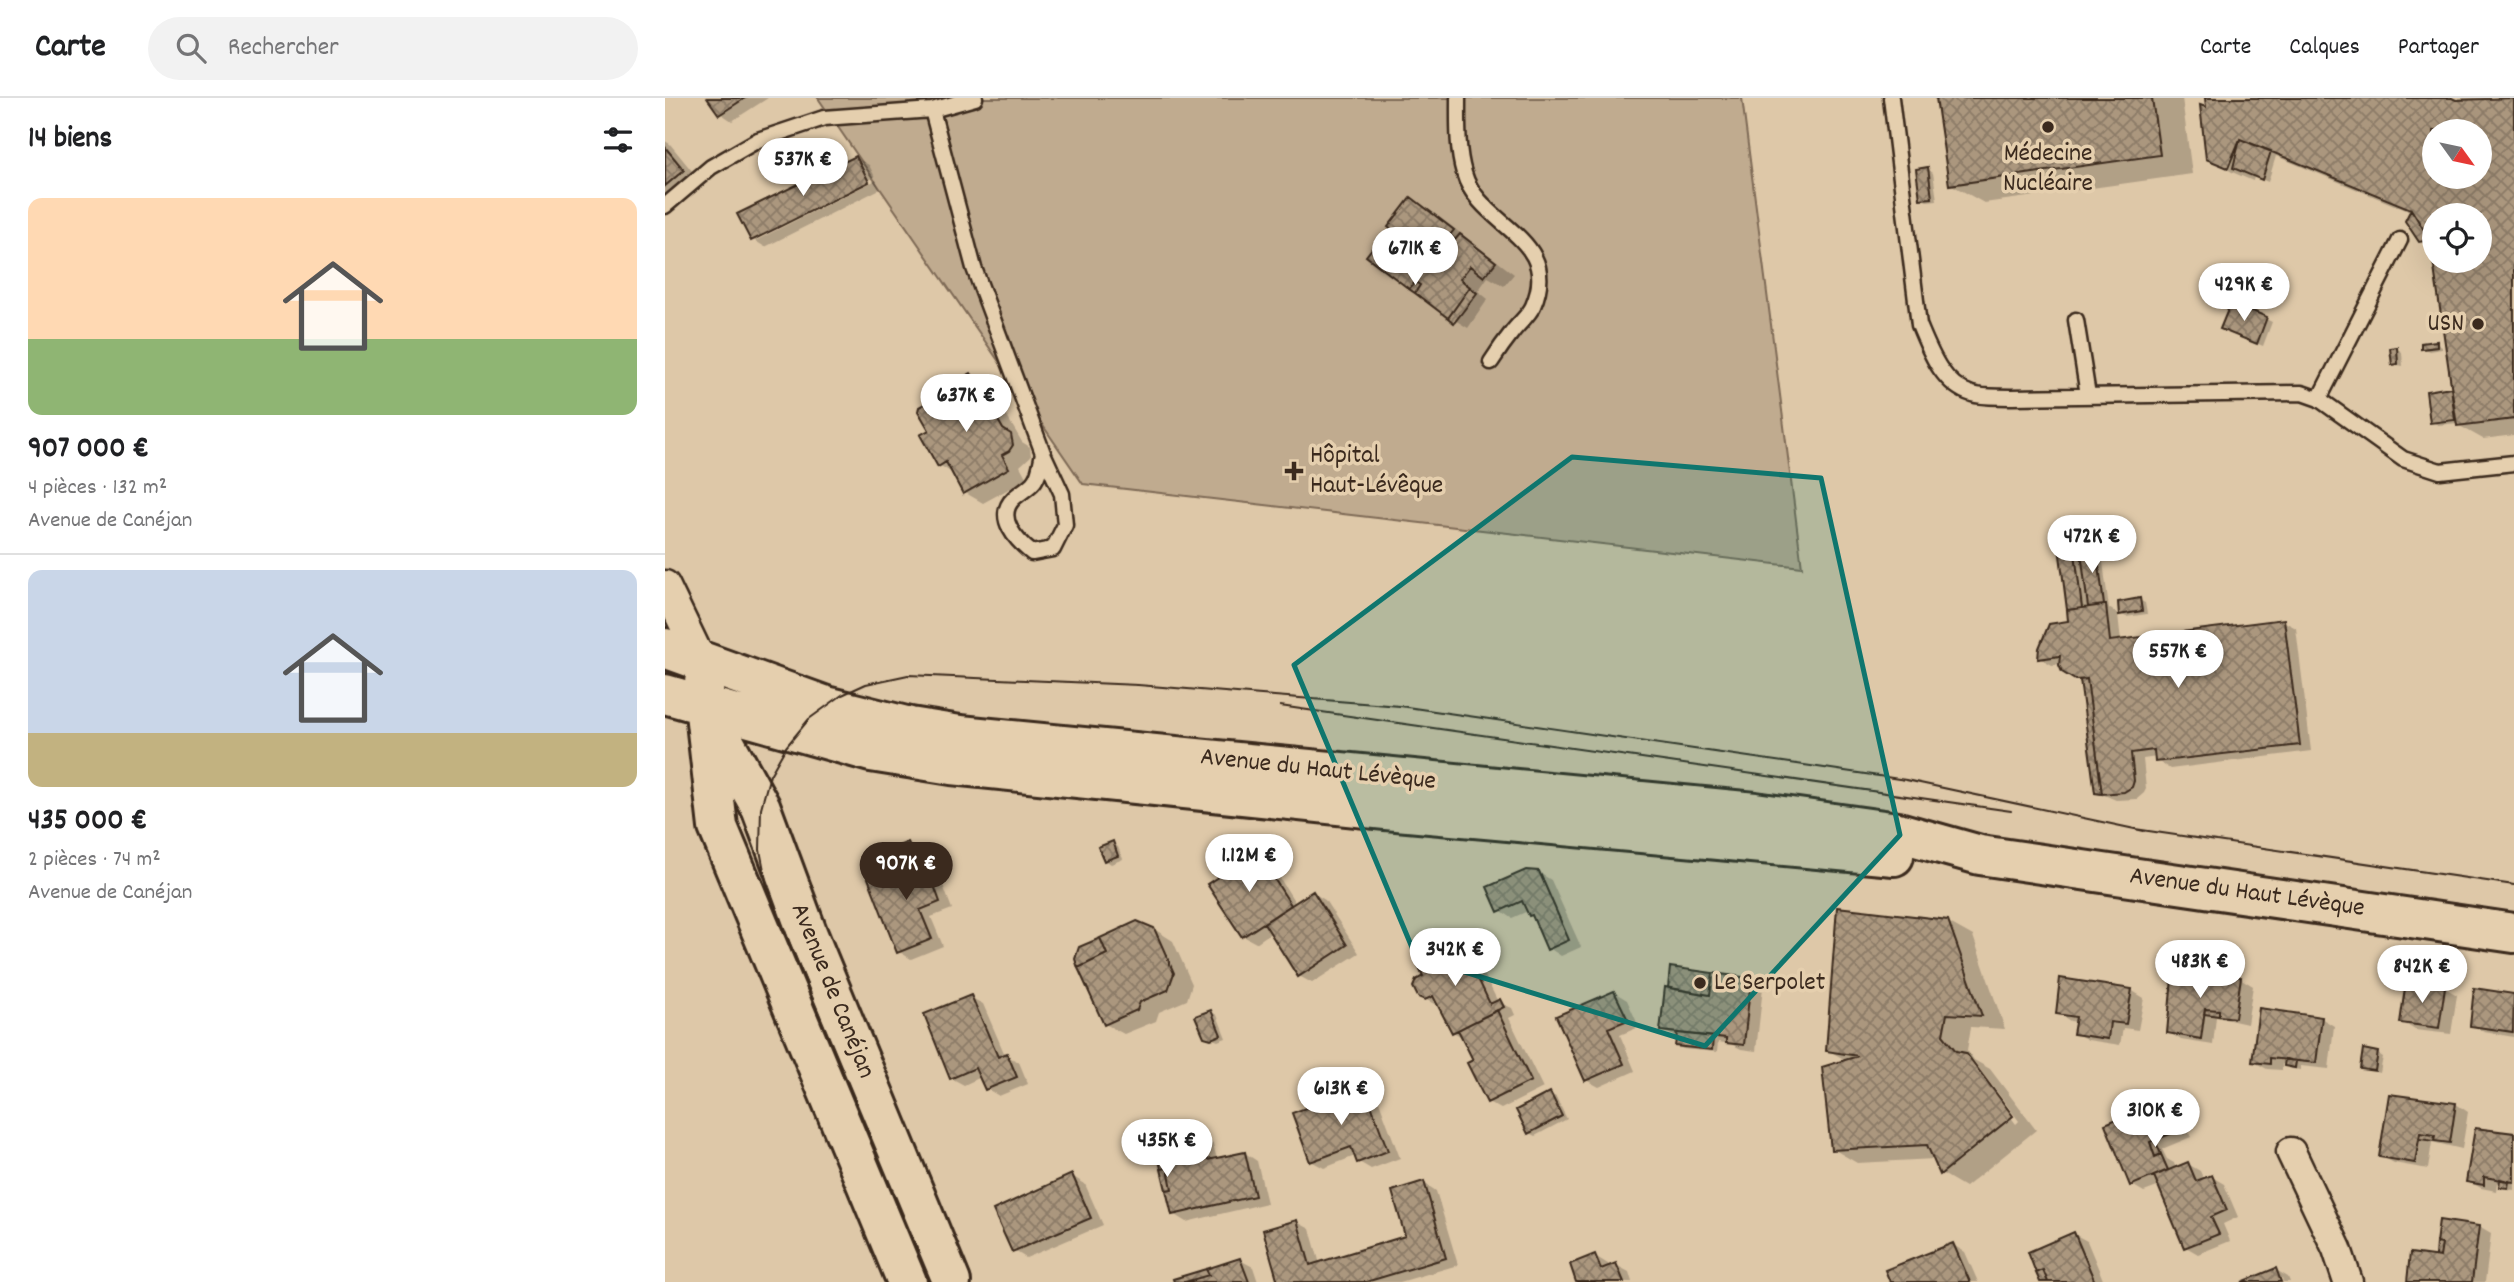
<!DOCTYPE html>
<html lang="fr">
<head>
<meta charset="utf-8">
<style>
  :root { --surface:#fff; --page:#f2f2f2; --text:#202124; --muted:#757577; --line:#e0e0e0; --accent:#3b2a1e }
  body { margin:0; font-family:Dekko,sans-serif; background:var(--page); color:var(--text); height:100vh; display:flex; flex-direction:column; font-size:26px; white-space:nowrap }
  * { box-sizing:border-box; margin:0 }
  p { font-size:23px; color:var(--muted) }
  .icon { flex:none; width:38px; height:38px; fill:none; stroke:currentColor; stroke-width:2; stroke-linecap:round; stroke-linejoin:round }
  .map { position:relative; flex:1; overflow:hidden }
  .details { display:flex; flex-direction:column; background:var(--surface); width:665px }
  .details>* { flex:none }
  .needle { width:46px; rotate:123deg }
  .buttons { position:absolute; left:1757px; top:21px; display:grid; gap:14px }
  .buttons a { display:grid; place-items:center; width:70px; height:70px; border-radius:50%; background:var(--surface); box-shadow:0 7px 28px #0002; font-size:35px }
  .price { position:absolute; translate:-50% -60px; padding:0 16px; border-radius:24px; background:#fff; color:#222; font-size:23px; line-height:46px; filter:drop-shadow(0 2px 4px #0008) }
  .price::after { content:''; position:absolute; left:50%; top:42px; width:21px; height:16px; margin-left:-10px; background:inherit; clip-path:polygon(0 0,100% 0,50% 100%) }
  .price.current { background:var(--accent); color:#fff }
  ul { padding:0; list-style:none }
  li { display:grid; align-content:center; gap:14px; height:371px; padding:0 28px }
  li+li { border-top:2px solid var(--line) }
  li span { display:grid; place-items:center; height:217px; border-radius:14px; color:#555 }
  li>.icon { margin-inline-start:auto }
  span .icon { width:126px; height:126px; fill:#fffc; stroke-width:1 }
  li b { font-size:30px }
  h2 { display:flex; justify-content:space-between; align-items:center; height:84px; padding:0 28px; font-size:30px }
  header { display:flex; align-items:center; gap:42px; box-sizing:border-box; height:98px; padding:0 35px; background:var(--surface); border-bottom:2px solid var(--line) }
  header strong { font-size:33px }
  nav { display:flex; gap:38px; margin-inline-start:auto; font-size:24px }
  .search { width:490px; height:63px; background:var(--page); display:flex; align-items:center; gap:18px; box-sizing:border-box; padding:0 24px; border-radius:38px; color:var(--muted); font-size:26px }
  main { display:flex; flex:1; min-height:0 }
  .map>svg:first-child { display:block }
  .park { fill:#c0ab8f; stroke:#7e6a56; stroke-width:2 }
  .shadow { fill:#0003; fill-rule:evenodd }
  .building { fill:url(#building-cross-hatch); stroke:#3b2a1e; stroke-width:2; fill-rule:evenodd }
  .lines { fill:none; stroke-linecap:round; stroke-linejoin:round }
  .lane-casing { stroke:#3b2a1e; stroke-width:19 }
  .street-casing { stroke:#3b2a1e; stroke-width:33 }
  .secondary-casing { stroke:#3b2a1e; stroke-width:44 }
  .lane { stroke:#e5cfae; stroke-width:14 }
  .street { stroke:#e5cfae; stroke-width:28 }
  .secondary { stroke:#e5cfae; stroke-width:38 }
  .tram { stroke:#3b2a1e; stroke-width:2 }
  .marked { fill:#0f766e; fill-opacity:0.2; stroke:#0f766e; stroke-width:5; stroke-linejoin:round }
  .poi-dot { fill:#3b2a1e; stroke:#e5cfae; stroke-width:2.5 }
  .labels { text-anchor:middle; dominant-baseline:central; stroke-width:7; stroke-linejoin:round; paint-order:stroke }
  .poi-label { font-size:26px; fill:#3b2a1e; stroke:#e5cfae; text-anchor:start }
  .street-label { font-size:26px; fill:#3b2a1e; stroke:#e5cfae }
</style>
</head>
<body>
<header>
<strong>Carte</strong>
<div class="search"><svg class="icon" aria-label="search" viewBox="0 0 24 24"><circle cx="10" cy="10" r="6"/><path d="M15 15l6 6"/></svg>Rechercher</div>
<nav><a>Carte</a><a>Calques</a><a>Partager</a></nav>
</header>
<main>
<section class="details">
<h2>14 biens<svg class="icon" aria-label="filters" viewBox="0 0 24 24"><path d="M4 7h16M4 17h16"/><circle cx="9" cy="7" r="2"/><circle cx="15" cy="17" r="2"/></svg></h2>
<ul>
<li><span style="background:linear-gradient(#ffd9b3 65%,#8fb573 0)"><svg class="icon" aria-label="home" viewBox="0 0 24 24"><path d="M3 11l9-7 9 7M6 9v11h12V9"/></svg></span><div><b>907 000 €</b><p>4 pièces · 132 m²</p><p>Avenue de Canéjan</p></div></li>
<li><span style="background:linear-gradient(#c9d6e8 75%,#c2b280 0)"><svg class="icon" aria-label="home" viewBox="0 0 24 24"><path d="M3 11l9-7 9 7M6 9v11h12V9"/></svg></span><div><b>435 000 €</b><p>2 pièces · 74 m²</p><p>Avenue de Canéjan</p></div></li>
</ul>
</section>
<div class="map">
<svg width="1849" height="1184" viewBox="0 0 1849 1184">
  <defs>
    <pattern id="building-cross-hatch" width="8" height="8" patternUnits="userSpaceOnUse" patternTransform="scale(1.75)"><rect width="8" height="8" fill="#ab977e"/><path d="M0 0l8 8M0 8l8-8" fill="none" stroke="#8c7b67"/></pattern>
  </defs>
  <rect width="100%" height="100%" fill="#dec8a8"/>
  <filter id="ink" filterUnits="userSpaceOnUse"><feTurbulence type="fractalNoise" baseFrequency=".0143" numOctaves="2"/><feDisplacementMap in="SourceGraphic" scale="14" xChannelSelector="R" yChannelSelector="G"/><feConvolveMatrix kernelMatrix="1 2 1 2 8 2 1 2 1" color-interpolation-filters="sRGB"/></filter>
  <g filter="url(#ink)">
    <path class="park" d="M153 0H1077L1137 469 418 386Z"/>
    <path class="shadow" d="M44 0H103L67 23 55 15Z
      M1273 0H1517L1527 76 1319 105 1285 86Z
      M1542 0H1782L1793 5V0H1849V337L1818 341 1793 327V325L1773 327 1767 324 1763 295 1788 290 1769 163H1815V117H1769V162L1767 145 1761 146 1755 143 1746 114 1611 58 1603 84 1589 78 1588 83 1567 74 1543 60ZM1769 33H1815V79H1769Z
      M0 43 5 46 36 84 0 114Z
      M191 60 204 67 210 79 92 138V142L211 82 215 91 100 149 87 141Z
      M1263 71 1268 75 1272 102 1262 103 1256 100Z
      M746 101 765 112 849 176 839 188 823 179 813 193 823 201 803 230 785 219 713 145 731 155 746 147Z
      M1601 221 1607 224 1598 248 1563 233Z
      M1771 245 1777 249V251L1764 253 1758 250Z
      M1731 250 1737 254 1738 268 1728 266Z
      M306 277 324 288 357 344 365 349 366 358 355 368 362 381 318 405 299 394 289 376 274 367 266 333 282 296Z
      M1431 446 1436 449 1444 510 1453 516 1456 544 1618 523 1631 530 1646 653 1505 671 1492 663V659L1478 661 1481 691 1479 695 1472 701 1451 702 1432 694 1417 585 1398 573 1396 566 1387 567 1375 560 1405 525 1409 449 1418 454Z
      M1474 502 1480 505 1482 516 1461 519 1456 516Z
      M243 745 249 749 254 760 258 759 270 766 287 811 266 819 278 848 246 861 233 853 232 769 229 768Z
      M448 745 453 749 458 761 446 766 440 762Z
      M592 756 604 763 631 806 648 795 660 802 694 855 647 885 634 878 607 834 591 845 578 838Z
      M873 774 886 782 916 849 896 858 884 850 870 820 863 813 847 820 835 812Z
      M1283 824 1308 838 1340 931 1306 929 1302 952 1309 962 1325 971 1371 1032 1300 1089 1276 1075 1270 1061 1192 1065 1168 1051 1182 963 1163 952ZM1303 961H1307L1354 1023 1351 1026Z
      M489 831 508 843 527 886 522 902 494 914 491 923 459 936 440 926Z
      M805 844 818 851 821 858 812 862 833 904 847 910 850 917 844 920 878 990 836 1011 823 1004 810 963 799 940 788 934 775 909 754 898Z
      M1575 880 1588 888 1582 926 1551 919 1548 947 1516 942 1503 934Z
      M1086 882 1098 889 1091 953 1076 951 1066 946 1053 944 1052 954 1018 951 1012 947 1013 940 996 932 1004 892Z
      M1743 885 1780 890 1792 897 1786 936 1750 932 1737 924Z
      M1466 892 1479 900 1473 932 1458 930 1455 947 1423 942 1410 935 1412 924 1405 923 1393 915Z
      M1811 892 1849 897V939L1819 934 1806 927Z
      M949 894 962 902 974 929 955 937 970 973 934 989 921 982Z
      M305 899 318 906 340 957 354 964 363 986 334 998 322 991 316 979 299 987 286 980Z
      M546 914 552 917 561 940 553 943 540 938Z
      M1656 920 1669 928 1664 971 1636 968V972L1627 971 1617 966V972L1602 971 1589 964Z
      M1712 955 1718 959 1715 975 1697 970Z
      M699 990 712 998 735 1060 706 1071 694 1064 690 1058 659 1070 646 1063Z
      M885 996 891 999 902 1021 870 1038 864 1035Z
      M1725 997 1791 1006 1803 1014 1797 1051 1767 1044 1763 1071 1729 1065 1716 1058Z
      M1501 1002 1513 1009 1526 1039 1497 1051 1502 1061 1509 1065 1511 1071 1523 1066 1535 1073 1539 1082 1547 1079 1559 1086 1573 1119 1558 1126 1565 1143 1533 1156 1521 1149 1495 1088 1479 1094 1467 1087Z
      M521 1029 548 1046 552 1061 580 1055 592 1063 602 1105 521 1124 508 1116Z
      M1849 1037V1092L1842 1091 1832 1085 1831 1093 1816 1090 1803 1083Z
      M407 1078 420 1086 438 1127 361 1160 348 1152Z
      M759 1085 771 1093 793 1167 735 1184H615L632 1124 645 1131 655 1166 742 1140Z
      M1814 1129 1826 1136 1820 1184H1743L1776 1161 1771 1158Z
      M1409 1136 1422 1143 1439 1184H1377Z
      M1288 1147 1300 1154 1313 1184H1227Z
      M930 1158 943 1166 944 1170 951 1167 964 1174 967 1184H913Z
      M575 1162 588 1169 593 1184H511Z
      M1611 1172 1623 1179 1625 1184H1618L1617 1180H1613L1614 1184H1581Z"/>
    <path class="building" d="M42 0H80L54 17Z
      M1271 0H1487L1495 57 1284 87Z
      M1540 0H1787L1791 2 1849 0V321L1792 328 1765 142 1746 111 1575 41 1563 70 1541 61 1535 7 1541 9ZM1769 33H1815V79H1769ZM1769 117H1815V163H1769Z
      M1575 41 1606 53 1597 82 1568 70Z
      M0 49 19 72 0 88Z
      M191 58 204 84 86 143 72 116Z
      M1263 69 1267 100 1255 101 1251 71Z
      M746 99 789 132 785 137 790 142 795 136 831 164 819 179 805 168 795 181 805 189 783 220 750 195 755 187 750 184 744 191 701 158 713 143 736 160 746 146 723 129Z
      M1746 111 1765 142 1754 144 1740 123Z
      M739 141 746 146 736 160 729 155Z
      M750 184 755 187 750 195 744 191Z
      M805 189 812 195 789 225 783 220Z
      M1566 204 1602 219 1592 246 1555 231Z
      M1772 243V249L1756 251V245Z
      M1732 249 1733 266 1727 267 1725 250Z
      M306 275 338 331 346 336 348 347 344 353 337 357 344 370 298 396 281 364 273 369 255 337 264 332 253 313 254 309 280 295 278 291Z
      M1786 289 1790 322 1765 325 1761 293Z
      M1431 444 1439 507 1423 509 1415 447Z
      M1409 447 1417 510 1402 512 1394 449Z
      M1475 500 1477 513 1454 517 1453 504Z
      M1439 507H1441L1445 543 1619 521 1635 647 1490 664 1489 652 1466 655 1469 683 1467 689 1459 694 1437 696 1422 581 1410 582 1397 574 1394 567 1395 558 1373 561 1374 550 1384 526 1403 523 1402 512Z
      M1422 581 1437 696 1430 695 1415 582Z
      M448 743 453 758 439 763 433 749Z
      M243 744 250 760 228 769 221 753Z
      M592 754 626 807 577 839 542 786Z
      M258 757 275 804 255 812 267 841 232 855 203 780Z
      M861 772 874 773 904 842 882 852 867 817 864 818 857 803 833 814 822 789Z
      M648 793 682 847 633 879 599 825Z
      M1172 809 1283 822 1317 918 1282 916 1278 937 1291 953 1301 955 1348 1018 1275 1077 1262 1047 1166 1052 1157 969 1193 958 1161 953Z
      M472 823 489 830 509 875 503 892 475 904 472 912 439 927 413 870 442 856 435 840Z
      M435 840 442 856 413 870 410 861 414 849Z
      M805 842 809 851 801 855 825 906 835 901 839 909 787 935 768 898 760 902 753 899 748 889 751 882 758 878 753 867Z
      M1005 869 1048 875 1045 897 1003 890Z
      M1508 869 1576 879 1570 920 1554 918V912L1540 911 1536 941 1502 935Z
      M1048 875 1086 880 1079 947 1061 945V940L995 933 1000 889 1045 897Z
      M1395 880 1467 891 1461 926 1445 924 1443 941 1408 936 1411 919 1391 916Z
      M1741 883 1780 889 1774 930 1735 925Z
      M1809 890 1849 896 1848 934 1805 928Z
      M949 893 963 922 943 930 959 966 920 983 891 918Z
      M306 897 333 959 342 955 352 979 320 992 310 970 285 981 259 916Z
      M1594 910 1657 919 1651 965 1605 960V966L1587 964Z
      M1540 911 1554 912V918L1539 916Z
      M546 912 556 937 546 941 539 939 530 918Z
      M832 912 866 983 822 1005 802 965 808 962 793 932Z
      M1012 935 1048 939 1047 952 1010 948Z
      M1698 951 1713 954 1710 973 1695 971Z
      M1620 961 1631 963 1630 970 1619 968Z
      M699 988 723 1053 692 1065 686 1049 645 1064 627 1015Z
      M885 994 897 1018 863 1036 851 1012Z
      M1724 996 1791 1005 1785 1045 1769 1043 1770 1037 1755 1035 1750 1065 1714 1059Z
      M1501 1000 1515 1032 1485 1044 1490 1059 1496 1056 1503 1072 1465 1088 1440 1026Z
      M521 1027 536 1036 491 1047 500 1032Z
      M1810 1030 1849 1035V1084L1819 1079V1087L1801 1084Z
      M1755 1035 1770 1037 1769 1043 1754 1041Z
      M536 1036 542 1062 580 1054 590 1098 507 1117 501 1092 507 1091 503 1070 496 1071 491 1047Z
      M1490 1042 1496 1056 1490 1059 1485 1044Z
      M1523 1064 1531 1083 1547 1077 1562 1112 1546 1119 1554 1136 1519 1150 1489 1078Z
      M503 1070 507 1091 501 1092 496 1071Z
      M407 1076 426 1120 347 1154 328 1112Z
      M1835 1081 1844 1083 1843 1090 1834 1089Z
      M759 1083 781 1160 701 1184H613L598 1132 632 1122 645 1167 740 1138 727 1093Z
      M1774 1122 1814 1128 1807 1184H1742L1745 1155 1775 1159 1777 1146 1771 1145Z
      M1409 1134 1430 1184H1383L1378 1172 1371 1175 1363 1154Z
      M1288 1145 1305 1184H1225L1220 1172Z
      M1771 1145 1777 1146 1775 1159 1770 1158Z
      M930 1156 936 1171 951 1165 959 1184H911L905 1166Z
      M575 1160 584 1184H520L544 1177 541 1171Z
      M1611 1170 1616 1184H1577Z
      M541 1171 544 1177 520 1184H509L508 1181Z
      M1378 1172 1383 1184H1375L1371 1175Z"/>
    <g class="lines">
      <defs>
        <path id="lane" d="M793 0C793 24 792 52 799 75 814 129 898 139 868 208 864 217 854 225 848 233 840 243 833 253 826 264
          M1226 0 1254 227C1265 253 1277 287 1307 296 1319 300 1335 298 1347 299L1637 295 1654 301 1738 361 1775 373 1849 365
          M267 12 309 170 378 355 397 396 400 427 388 451 367 455C352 443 329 419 349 400 355 394 366 389 370 382 375 375 376 363 378 355
          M0 108 46 69 93 42 159 20 267 12 310 0
          M1411 222 1423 297
          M1654 301 1735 142"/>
        <path id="street" d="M0 487 38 566
          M1626 1054 1672 1151 1683 1184"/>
        <path id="secondary" d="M0 550 161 608 245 629 295 637 1090 714 1233 734 1315 757 1849 835
          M39 584V606L53 729 242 1184
          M0 596 206 654 287 667 721 712 1229 758
          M48 623 96 710 143 837 286 1184"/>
      </defs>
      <use href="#lane" class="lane-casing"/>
      <use href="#street" class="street-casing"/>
      <use href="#secondary" class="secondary-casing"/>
      <use href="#lane" class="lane"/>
      <use href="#street" class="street"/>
      <use href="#secondary" class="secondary"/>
      <path class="tram" d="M615 608 1346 713
        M1470 731 1849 787
        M266 1184 103 793 95 752 96 710 105 677 121 649 144 621 177 597 201 586 243 577 473 587 735 608 1241 682 1479 733"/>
    </g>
  </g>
  <path class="marked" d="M907 359 1156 380 1235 737 1040 948 751 859 629 567Z"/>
  <g class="poi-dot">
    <circle cx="1383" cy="29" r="7"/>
    <circle cx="1813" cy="226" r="7"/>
    <path d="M625.5 362.5h7v7h7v7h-7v7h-7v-7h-7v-7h7z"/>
    <circle cx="1035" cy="885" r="7"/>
  </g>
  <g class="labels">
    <g class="poi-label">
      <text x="1383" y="56" text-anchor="middle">Médecine<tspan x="1383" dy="30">Nucléaire</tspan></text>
      <text x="1799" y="226" text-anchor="end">USN</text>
      <text x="645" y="358">Hôpital<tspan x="645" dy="30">Haut-Lévêque</tspan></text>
      <text x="1049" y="885">Le Serpolet</text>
    </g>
    <g class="street-label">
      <text transform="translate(653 672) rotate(6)">Avenue du Haut Lévèque</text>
      <text transform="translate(1582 795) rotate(8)">Avenue du Haut Lévèque</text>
      <text transform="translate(167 893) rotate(68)">Avenue de Canéjan</text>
    </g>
  </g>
</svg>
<div class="buttons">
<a><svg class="needle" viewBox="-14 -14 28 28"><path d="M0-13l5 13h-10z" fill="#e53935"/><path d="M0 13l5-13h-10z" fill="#757577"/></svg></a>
<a><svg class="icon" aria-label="locate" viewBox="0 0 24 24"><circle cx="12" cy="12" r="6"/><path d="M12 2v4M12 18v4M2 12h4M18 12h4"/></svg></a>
</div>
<b class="price" style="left:138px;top:100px">537K €</b>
<b class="price" style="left:750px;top:189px">671K €</b>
<b class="price" style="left:1579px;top:225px">429K €</b>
<b class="price" style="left:301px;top:336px">637K €</b>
<b class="price" style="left:1427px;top:477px">472K €</b>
<b class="price" style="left:1513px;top:592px">557K €</b>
<b class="price" style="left:584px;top:796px">1.12M €</b>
<b class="price current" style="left:241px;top:804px">907K €</b>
<b class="price" style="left:790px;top:890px">342K €</b>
<b class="price" style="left:1535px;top:902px">483K €</b>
<b class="price" style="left:1757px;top:907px">842K €</b>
<b class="price" style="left:676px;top:1029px">613K €</b>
<b class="price" style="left:1490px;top:1051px">310K €</b>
<b class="price" style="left:502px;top:1081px">435K €</b>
</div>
</main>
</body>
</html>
